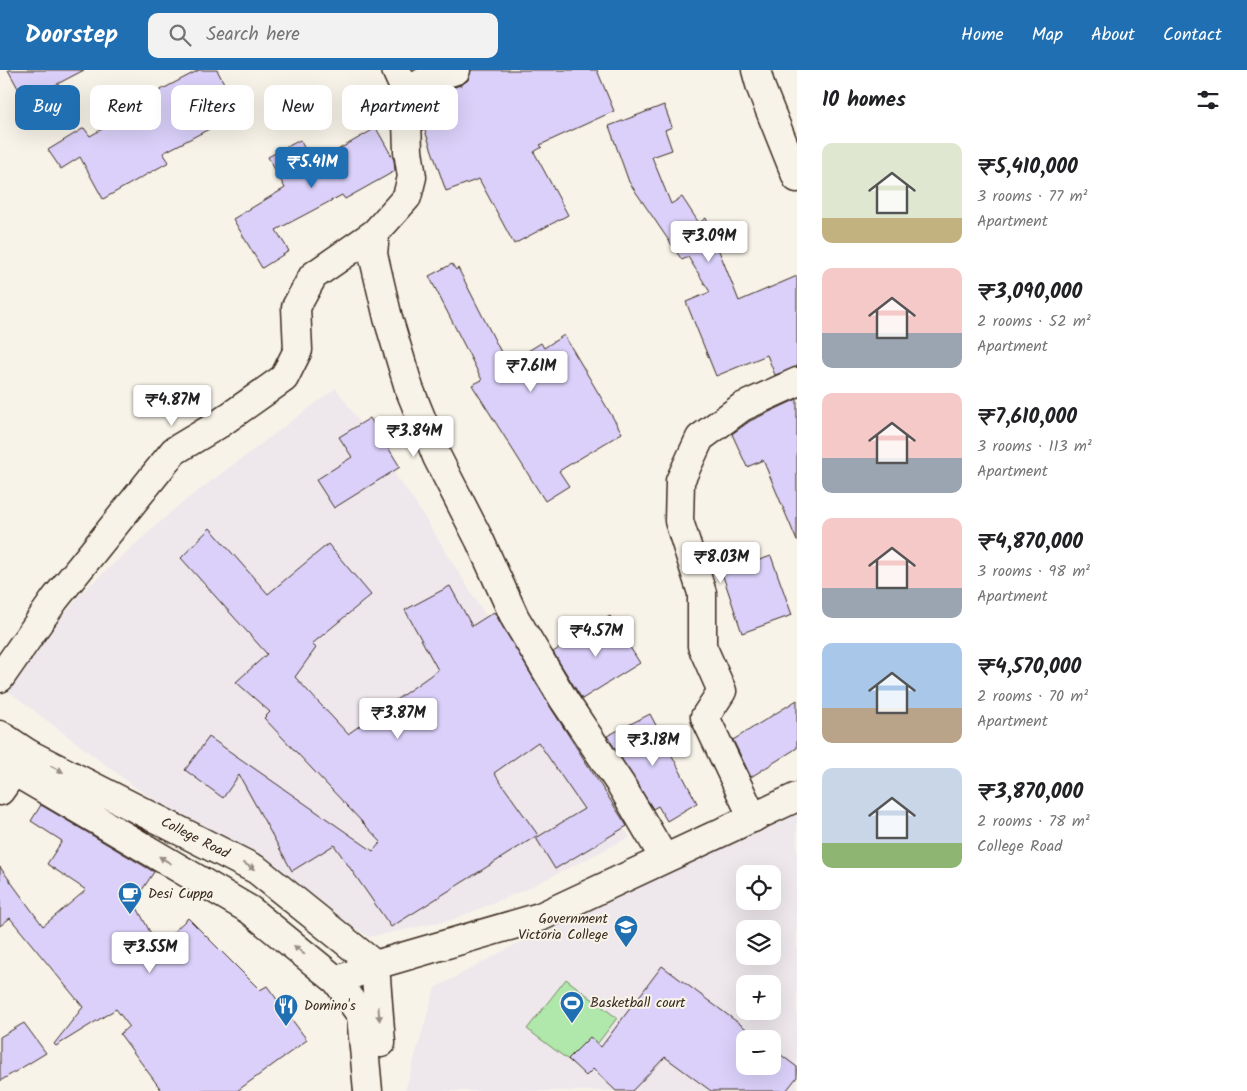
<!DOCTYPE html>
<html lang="en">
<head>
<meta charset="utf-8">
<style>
  :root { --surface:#fff; --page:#f2f2f2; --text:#202124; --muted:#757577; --accent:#1f6fb2 }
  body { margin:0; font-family:Kalam,sans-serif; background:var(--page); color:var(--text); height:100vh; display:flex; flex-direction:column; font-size:19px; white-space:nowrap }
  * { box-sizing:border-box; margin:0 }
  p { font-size:16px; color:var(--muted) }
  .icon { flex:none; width:28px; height:28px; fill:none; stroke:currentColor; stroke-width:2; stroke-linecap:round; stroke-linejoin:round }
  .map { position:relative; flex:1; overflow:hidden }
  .sheet { display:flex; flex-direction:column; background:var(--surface); width:450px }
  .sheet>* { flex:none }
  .guide { position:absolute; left:15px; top:15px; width:475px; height:45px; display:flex; gap:10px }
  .controls { position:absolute; left:736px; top:795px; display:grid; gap:10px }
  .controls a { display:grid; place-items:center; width:45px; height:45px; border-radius:10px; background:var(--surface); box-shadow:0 5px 20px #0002; font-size:25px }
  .price { position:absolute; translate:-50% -42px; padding:0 11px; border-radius:5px; background:#fff; color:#222; font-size:16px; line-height:32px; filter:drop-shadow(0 1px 2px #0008) }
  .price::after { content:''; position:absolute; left:50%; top:30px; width:15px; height:11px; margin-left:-8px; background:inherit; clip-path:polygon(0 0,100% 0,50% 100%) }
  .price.selected { background:var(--accent); color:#fff }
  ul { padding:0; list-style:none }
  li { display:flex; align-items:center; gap:15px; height:125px; padding:0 25px }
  li span { display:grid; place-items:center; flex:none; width:140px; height:100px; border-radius:10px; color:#555 }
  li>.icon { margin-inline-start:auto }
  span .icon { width:60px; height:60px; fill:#fffc; stroke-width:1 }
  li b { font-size:21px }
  h2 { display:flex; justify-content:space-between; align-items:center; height:60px; padding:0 25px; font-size:21px }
  .tag { padding:0 18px; border-radius:10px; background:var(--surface); box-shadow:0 5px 20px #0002; font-size:18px; line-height:45px }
  .tag.selected { background:var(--accent); color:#fff }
  header { display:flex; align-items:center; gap:30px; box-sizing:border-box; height:70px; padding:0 25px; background:var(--accent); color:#fff }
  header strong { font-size:24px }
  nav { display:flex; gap:28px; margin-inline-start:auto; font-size:18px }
  .search { width:350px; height:45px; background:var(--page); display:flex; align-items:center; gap:12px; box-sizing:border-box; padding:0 18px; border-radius:10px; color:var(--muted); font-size:19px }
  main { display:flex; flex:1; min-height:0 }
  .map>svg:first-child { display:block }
  .built { fill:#eee8ed; fill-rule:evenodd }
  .pitch { fill:#b0e7aa; stroke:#768864 }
  .building { fill:#dad0f9; stroke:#3b2a1e }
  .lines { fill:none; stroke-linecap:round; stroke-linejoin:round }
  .minor-casing { stroke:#3b2a1e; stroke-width:31 }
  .major-casing { stroke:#3b2a1e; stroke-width:31 }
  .minor { stroke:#f7f3e8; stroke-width:28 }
  .major { stroke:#f7f3e8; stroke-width:28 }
  .oneway { fill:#998e83 }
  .labels { text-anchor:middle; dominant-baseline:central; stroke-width:4; stroke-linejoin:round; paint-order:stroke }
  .street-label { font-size:14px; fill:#3b2a1e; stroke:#f7f3e8 }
  .poi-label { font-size:14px; fill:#3b2a1e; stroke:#f7f3e8; text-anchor:start }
</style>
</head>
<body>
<header>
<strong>Doorstep</strong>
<div class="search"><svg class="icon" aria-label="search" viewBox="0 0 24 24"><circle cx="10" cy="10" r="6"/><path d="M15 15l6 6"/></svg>Search here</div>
<nav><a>Home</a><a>Map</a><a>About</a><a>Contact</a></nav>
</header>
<main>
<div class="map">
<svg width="797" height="1021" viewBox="0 0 797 1021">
  <rect width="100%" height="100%" fill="#f7f3e8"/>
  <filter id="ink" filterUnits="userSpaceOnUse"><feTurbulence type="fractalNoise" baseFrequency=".02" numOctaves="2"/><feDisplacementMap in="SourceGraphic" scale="10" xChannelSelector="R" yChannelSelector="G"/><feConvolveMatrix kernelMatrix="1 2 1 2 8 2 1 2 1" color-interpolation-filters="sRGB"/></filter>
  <g filter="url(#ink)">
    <path class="built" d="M336 318 418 437 504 575 630 767 529 818 452 850 369 867 140 721 4 618 82 522 179 435Z
      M797 742V1021H405L435 918 522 871ZM745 804H772V831H745ZM745 859H772V886H745ZM745 914H772V941H745ZM745 969H772V996H745Z"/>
    <path class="pitch" d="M566 909 617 948 579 998 527 959Z"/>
    <path class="building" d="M8 0H84L25 31Z
      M199 0H217L240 43 163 83 169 92 103 129 80 87 61 99 48 80 84 58 90 66 154 30 151 25Z
      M471 0H597L614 41 540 75 542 77 534 82 568 145 514 174 479 109 446 121 423 55 422 44 428 42 422 31 435 23 461 15 468 10Z
      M664 35 672 57 665 60 672 80 652 87 671 134 682 127 699 153 706 148 739 231 797 206V297L775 305 767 285 716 306 686 232 710 222 688 187 682 190 629 112 609 56Z
      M376 58 394 90 395 101 345 129 342 125 276 160 289 181 262 198 233 149 285 118 268 87 300 70 313 94Z
      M452 194 456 200 458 198 507 294 541 273 544 278 564 265 622 363 559 401 569 416 545 431 472 315 482 310 429 206Z
      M797 329V471L763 390 747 397 732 364 750 351Z
      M370 348 400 397 334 438 316 410 352 387 339 367Z
      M210 458 268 524 328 474 371 525 312 574 316 578 295 607 348 664 438 600 405 540 450 516 472 556 494 542 551 638 627 756 555 799 536 768 584 739 538 672 494 703 538 765 391 857 334 775 292 801 239 705 223 728 185 700 209 667 373 781 381 772 264 648 270 642 236 612 267 584 181 488Z
      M771 486 792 545 742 563 722 503Z
      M610 546 640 593 582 629 553 582Z
      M797 630V678L751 707 733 670Z
      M650 644 697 733 667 751 658 736 653 739 607 666Z
      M41 735 154 802 134 832 158 877 188 848 260 920 267 916 307 970 237 1021H162L120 964 129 956 116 939 56 976 54 974 83 937 10 848 0 856V797L43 856 86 820 47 794 62 771 31 751Z
      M662 896 760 969H745V996H772V978L797 997V1007L786 1021H711L665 987 632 1021H616L593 999 586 1006 568 989 590 967 601 977Z
      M24 953 46 983 0 1011V967Z"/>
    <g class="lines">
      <defs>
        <path id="minor" d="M396 0 406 22
          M456 0 429 9 406 22 408 81 412 107 407 127 375 163 373 184 388 248 409 318 437 387 480 471 515 548 564 630 621 715 664 788
          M756 0 761 18 797 108
          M0 608 55 529 174 381 219 354 284 308 298 280 296 237 313 206 375 163
          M0 721 27 683
          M753 748 705 647 722 621 702 576V523L679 451 680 411 700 368 742 337 797 312"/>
        <path id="major" d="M0 665 27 683 257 800 375 895
          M0 693 250 840 337 911 361 945 368 1021
          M375 895 381 973
          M337 911 375 895 540 847 797 727"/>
      </defs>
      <use href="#minor" class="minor-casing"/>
      <use href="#major" class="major-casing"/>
      <use href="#minor" class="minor"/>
      <use href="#major" class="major"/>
    </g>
    <defs><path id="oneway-solid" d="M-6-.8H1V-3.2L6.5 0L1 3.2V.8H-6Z" transform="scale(1.25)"/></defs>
    <g class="oneway">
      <use href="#oneway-solid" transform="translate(57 699) rotate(27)"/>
      <use href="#oneway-solid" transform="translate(165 790) rotate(-149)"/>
      <use href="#oneway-solid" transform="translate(249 796) rotate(27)"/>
      <use href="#oneway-solid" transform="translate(299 880) rotate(-141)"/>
      <use href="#oneway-solid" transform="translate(379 944) rotate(85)"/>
    </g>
  </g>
  <defs>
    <symbol id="cafe-pin" viewBox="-11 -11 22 30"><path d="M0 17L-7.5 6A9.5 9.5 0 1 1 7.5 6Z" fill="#1f6fb2" stroke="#f7f3e8"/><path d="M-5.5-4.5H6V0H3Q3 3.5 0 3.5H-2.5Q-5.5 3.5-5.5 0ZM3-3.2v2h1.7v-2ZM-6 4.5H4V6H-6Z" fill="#fff"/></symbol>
    <symbol id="university-pin" viewBox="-11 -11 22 30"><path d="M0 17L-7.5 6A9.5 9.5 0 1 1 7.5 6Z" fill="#1f6fb2" stroke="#f7f3e8"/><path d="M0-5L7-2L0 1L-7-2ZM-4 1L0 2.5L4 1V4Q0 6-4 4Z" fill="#fff"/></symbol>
    <symbol id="stadium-pin" viewBox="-11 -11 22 30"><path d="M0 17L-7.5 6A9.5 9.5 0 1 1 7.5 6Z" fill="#1f6fb2" stroke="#f7f3e8"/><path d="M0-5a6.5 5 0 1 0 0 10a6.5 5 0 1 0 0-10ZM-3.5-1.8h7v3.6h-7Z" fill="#fff"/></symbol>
    <symbol id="restaurant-pin" viewBox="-11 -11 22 30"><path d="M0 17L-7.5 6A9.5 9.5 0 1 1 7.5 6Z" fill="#1f6fb2" stroke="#f7f3e8"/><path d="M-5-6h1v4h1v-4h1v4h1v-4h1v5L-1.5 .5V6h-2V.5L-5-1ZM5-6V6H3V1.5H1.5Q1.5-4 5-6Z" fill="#fff"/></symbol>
  </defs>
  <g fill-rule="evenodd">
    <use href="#cafe-pin" x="116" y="810" width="28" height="38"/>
    <use href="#university-pin" x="612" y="843" width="28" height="38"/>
    <use href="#stadium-pin" x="558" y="919" width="28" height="38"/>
    <use href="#restaurant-pin" x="272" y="922" width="28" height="38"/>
  </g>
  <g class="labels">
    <g class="street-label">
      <text transform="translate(195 768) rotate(27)">College Road</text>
    </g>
    <g class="poi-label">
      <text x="148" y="824">Desi Cuppa</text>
      <text x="608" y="849" text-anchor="end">Government<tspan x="608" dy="16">Victoria College</tspan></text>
      <text x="590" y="933">Basketball court</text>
      <text x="304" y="936">Domino's</text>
    </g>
  </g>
</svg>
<div class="controls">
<a><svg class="icon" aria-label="locate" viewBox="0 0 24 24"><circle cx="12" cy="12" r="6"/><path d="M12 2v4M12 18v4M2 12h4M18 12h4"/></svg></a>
<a><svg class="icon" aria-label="layers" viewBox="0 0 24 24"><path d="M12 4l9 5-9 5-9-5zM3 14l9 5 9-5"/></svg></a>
<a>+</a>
<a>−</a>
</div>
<b class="price selected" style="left:312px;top:119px">₹5.41M</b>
<b class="price" style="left:709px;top:193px">₹3.09M</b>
<b class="price" style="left:531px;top:323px">₹7.61M</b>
<b class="price" style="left:172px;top:357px">₹4.87M</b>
<b class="price" style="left:414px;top:388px">₹3.84M</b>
<b class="price" style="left:721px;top:514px">₹8.03M</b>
<b class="price" style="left:596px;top:588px">₹4.57M</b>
<b class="price" style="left:398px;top:670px">₹3.87M</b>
<b class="price" style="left:653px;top:697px">₹3.18M</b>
<b class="price" style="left:150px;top:904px">₹3.55M</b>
<div class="guide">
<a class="tag selected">Buy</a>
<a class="tag">Rent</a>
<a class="tag">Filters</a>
<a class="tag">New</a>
<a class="tag">Apartment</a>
</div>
</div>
<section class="sheet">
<h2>10 homes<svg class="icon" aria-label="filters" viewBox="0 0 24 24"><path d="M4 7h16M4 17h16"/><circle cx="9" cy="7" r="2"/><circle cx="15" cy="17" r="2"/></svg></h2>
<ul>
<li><span style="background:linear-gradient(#dfe7d0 75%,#c2b280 0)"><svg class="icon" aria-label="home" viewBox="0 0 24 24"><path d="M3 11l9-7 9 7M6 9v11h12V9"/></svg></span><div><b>₹5,410,000</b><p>3 rooms · 77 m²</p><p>Apartment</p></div></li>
<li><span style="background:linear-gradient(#f6c9c9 65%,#9aa5b1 0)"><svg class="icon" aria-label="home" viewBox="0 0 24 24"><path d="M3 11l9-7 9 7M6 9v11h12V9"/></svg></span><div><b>₹3,090,000</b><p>2 rooms · 52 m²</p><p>Apartment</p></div></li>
<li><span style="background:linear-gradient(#f6c9c9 65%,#9aa5b1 0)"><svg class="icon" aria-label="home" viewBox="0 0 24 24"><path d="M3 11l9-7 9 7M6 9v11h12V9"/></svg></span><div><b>₹7,610,000</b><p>3 rooms · 113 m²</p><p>Apartment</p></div></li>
<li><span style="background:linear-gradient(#f6c9c9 70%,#9aa5b1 0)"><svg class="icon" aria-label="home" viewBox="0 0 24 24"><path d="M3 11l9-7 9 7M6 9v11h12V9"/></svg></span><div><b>₹4,870,000</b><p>3 rooms · 98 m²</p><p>Apartment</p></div></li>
<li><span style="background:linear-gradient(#a9c7e8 65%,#b9a48a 0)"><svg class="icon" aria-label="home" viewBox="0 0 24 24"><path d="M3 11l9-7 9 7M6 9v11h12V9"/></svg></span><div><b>₹4,570,000</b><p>2 rooms · 70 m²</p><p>Apartment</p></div></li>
<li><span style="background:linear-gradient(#c9d6e8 75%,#8fb573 0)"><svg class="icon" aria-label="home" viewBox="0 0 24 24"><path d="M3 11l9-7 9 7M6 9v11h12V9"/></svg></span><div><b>₹3,870,000</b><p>2 rooms · 78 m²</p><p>College Road</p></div></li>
</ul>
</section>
</main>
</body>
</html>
